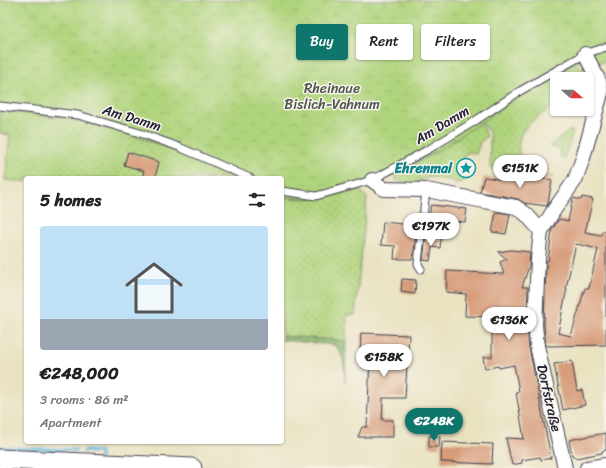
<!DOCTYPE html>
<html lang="en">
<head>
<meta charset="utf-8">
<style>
  :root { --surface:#fff; --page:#f2f2f2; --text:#222; --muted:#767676; --accent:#0f766e }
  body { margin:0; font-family:Sriracha,sans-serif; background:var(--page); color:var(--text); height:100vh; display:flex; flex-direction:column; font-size:15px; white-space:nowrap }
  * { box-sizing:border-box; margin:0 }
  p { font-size:13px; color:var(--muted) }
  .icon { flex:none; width:22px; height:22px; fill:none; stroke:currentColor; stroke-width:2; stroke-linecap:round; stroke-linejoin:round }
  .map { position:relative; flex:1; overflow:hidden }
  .side { position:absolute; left:24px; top:176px; width:260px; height:268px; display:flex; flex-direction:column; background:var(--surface); border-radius:4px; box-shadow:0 1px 3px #0004 }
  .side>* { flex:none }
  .hud { position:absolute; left:296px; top:24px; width:250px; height:36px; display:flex; gap:8px }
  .needle { width:26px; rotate:110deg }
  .controls { position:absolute; left:550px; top:72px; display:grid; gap:8px }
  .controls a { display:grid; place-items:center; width:44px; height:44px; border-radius:4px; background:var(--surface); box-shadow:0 1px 3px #0004; font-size:20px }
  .price { position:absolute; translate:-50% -34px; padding:0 9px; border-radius:14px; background:#fff; color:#222; font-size:13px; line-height:26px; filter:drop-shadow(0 1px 2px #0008) }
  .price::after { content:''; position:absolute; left:50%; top:24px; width:12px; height:9px; margin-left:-6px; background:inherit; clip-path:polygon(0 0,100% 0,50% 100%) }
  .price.current { background:var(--accent); color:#fff }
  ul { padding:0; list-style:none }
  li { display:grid; align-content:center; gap:8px; height:212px; padding:0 16px }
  li span { display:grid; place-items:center; height:124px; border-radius:4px; color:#555 }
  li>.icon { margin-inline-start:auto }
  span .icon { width:72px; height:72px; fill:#fffc; stroke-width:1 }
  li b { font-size:17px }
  h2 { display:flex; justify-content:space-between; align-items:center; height:48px; padding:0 16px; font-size:17px }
  .pill { padding:0 14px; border-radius:4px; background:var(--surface); box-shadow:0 1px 3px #0004; font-size:14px; line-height:36px }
  .pill.current { background:var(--accent); color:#fff }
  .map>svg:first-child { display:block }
  .grass { fill:url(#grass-dots); stroke:#697b5c }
  .forest { fill:url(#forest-crowns); stroke:#576c54 }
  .park { fill:url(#park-crowns); stroke:#697b5c }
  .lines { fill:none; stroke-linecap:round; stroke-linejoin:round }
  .stream { stroke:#62b5dd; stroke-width:3.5 }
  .building { fill:#d79c7a; fill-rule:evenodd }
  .lane-casing { stroke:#403f4f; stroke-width:9 }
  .street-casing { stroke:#403f4f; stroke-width:16 }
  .secondary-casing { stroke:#403f4f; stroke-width:21 }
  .lane { stroke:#fff; stroke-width:7 }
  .street { stroke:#fff; stroke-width:14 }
  .secondary { stroke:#fff; stroke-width:19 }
  .labels { text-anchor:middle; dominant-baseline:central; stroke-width:3; stroke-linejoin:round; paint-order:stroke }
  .park-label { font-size:14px; fill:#4d574f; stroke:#f7f3e8 }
  .street-label { font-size:14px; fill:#22223b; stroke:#f7f3e8 }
  .culture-label { font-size:14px; font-weight:bold; fill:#0d838f; stroke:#f7f3e8; text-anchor:end }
</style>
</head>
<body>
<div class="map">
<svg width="606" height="468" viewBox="0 0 606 468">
  <defs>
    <pattern id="grass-dots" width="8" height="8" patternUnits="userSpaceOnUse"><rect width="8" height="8" fill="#b0d47d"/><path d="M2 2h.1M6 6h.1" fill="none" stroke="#97b66d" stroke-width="1.8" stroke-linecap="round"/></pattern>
    <pattern id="forest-crowns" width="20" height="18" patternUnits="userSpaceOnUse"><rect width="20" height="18" fill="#8cb66c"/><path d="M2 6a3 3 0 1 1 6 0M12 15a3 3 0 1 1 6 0" fill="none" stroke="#72945a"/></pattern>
    <pattern id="park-crowns" width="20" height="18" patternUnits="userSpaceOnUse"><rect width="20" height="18" fill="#b0d47d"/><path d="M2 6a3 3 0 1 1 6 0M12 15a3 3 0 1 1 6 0" fill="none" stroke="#97b66d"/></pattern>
  </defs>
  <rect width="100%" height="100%" fill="#f7f3e8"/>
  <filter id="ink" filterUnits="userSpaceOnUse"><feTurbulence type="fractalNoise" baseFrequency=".025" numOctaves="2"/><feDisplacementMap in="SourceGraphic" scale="8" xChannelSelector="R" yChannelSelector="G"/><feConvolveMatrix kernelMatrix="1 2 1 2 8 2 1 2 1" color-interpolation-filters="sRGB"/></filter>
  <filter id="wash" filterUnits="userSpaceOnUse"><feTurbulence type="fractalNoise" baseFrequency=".012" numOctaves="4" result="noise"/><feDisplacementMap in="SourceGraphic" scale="16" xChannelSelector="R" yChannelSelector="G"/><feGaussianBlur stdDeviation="0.9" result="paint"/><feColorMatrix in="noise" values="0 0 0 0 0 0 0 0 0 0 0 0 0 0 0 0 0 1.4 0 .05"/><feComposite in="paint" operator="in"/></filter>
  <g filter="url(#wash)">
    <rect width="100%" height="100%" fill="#e9e2c1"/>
    <path class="grass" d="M573 65C590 65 600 91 587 102V79H557V104C547 111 529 121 523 131 515 144 518 163 532 171 538 175 546 176 553 177L490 168V134L482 121 530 89Z
      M0 110C35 115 72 118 106 128 151 139 193 158 234 178H26V182L5 180 10 135 0 133Z
      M481 122 487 136 480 143 476 154 469 152 465 154 464 157 465 164 462 166 464 170 469 168 470 170C469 180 464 183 455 183L453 181 432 177 419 180 418 185 404 183 396 180 395 176 397 174 436 152Z
      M571 130 573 132 564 159 560 158V149L549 146Z
      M360 190 367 198 355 315H347L346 341 282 336V197C313 202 330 196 360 190Z"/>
    <path class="forest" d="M282 336 346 341 345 382C344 369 345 353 334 345L282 340Z"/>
    <path class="park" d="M0 0H606V62C597 62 581 61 573 64 559 69 536 86 523 94 455 137 367 212 282 196V178H238L203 161 123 130 51 116 0 109Z"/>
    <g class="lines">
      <path class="stream" d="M0 448 76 450
        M84 451 100 452V459"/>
    </g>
    <g id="blocks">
      <path class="building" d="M128 152 159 162 155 178H142L144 171 124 165Z
        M512 175 552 180 548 203 547 206 524 203 518 199 480 192 484 177 511 181Z
        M582 197 593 199 585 232 601 235 602 231H606V345L546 346 544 325 546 267 547 260 548 261 552 230 559 219 568 221 573 198 581 200ZM576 244 598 249 589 288H585L571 336 558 333 567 288H566Z
        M431 205 467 209 465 222 453 221 452 232 434 230 435 219 429 218Z
        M496 212 510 214 506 234 492 232Z
        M383 222 413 225 412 235H416L413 259H394L395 246 381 245Z
        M426 236 441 238 440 248 432 247 430 261 423 260Z
        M511 250 530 252 529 266 522 287H528L527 325 529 347 551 458 541 460 540 457 522 460V463L512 465 506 438 524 439 516 392 519 391 514 365 499 368 498 366 485 369 483 357H492V317L465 316 466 294 446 292 447 271 504 274 500 262 507 259 498 252Z
        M402 279 416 280 415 294 401 292Z
        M361 333 409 335 405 398H383L382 420H393V437H358L362 427H367L369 381 370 354 360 353Z
        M572 361 577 391 582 390 585 405 563 410 554 364Z
        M606 433V450L602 451V453L576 458 572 455 569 440Z
        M429 436 440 437 439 447H429Z
        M442 442 493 444 492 464 441 462Z"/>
    </g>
  </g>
  <g filter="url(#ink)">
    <use href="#blocks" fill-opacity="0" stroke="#403f4f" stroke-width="1"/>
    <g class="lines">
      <defs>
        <path id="lane" d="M0 106 78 115 140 133 179 147 250 178
          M282 191 316 196 372 180 429 149 472 123 520 91 585 54 606 47
          M421 269 418 264 426 190"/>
        <path id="street" d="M372 180 384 189 426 190 516 207 526 214 541 231
          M565 468 537 346 535 325 538 259 541 231 554 210 575 180 583 158 601 93 599 81 585 54
          M587 468 606 465"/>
        <path id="secondary" d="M0 459 192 468"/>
      </defs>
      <use href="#lane" class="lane-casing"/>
      <use href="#street" class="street-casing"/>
      <use href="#secondary" class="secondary-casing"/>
      <use href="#lane" class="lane"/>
      <use href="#street" class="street"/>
      <use href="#secondary" class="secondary"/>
    </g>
  </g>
  <defs>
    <symbol id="sight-ring" viewBox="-11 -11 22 22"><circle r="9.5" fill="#f7f3e8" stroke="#0f9aa8" stroke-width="1.5"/><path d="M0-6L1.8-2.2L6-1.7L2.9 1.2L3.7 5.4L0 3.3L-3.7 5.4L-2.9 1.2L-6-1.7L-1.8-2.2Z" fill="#0f9aa8"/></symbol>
  </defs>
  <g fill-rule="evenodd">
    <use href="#sight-ring" x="455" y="157" width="22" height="22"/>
  </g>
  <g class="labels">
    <g class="park-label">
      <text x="332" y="88">Rheinaue<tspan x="332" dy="16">Bislich-Vahnum</tspan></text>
    </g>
    <g class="street-label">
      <text transform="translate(132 118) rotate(17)">Am Damm</text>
      <text transform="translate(442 125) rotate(-31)">Am Damm</text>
      <text transform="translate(549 398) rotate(77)">Dorfstraße</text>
    </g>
    <g class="culture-label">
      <text x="452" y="168">Ehrenmal</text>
    </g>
  </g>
</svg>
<div class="controls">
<a><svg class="needle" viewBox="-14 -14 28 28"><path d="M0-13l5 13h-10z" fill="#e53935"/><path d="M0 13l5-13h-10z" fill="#767676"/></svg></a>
</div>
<b class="price" style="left:520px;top:189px">€151K</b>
<b class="price" style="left:431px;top:247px">€197K</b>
<b class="price" style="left:509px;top:341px">€136K</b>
<b class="price" style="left:384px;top:378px">€158K</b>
<b class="price current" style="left:434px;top:442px">€248K</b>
<div class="hud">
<a class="pill current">Buy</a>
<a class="pill">Rent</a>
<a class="pill">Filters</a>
</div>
<section class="side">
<h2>5 homes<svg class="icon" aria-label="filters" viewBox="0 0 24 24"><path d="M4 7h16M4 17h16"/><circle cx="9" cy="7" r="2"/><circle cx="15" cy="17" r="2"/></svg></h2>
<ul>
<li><span style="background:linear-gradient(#bfe0f5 75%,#9aa5b1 0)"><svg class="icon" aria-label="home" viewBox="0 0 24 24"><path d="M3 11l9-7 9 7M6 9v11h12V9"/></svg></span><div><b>€248,000</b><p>3 rooms · 86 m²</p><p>Apartment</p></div></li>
</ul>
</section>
</div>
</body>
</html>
